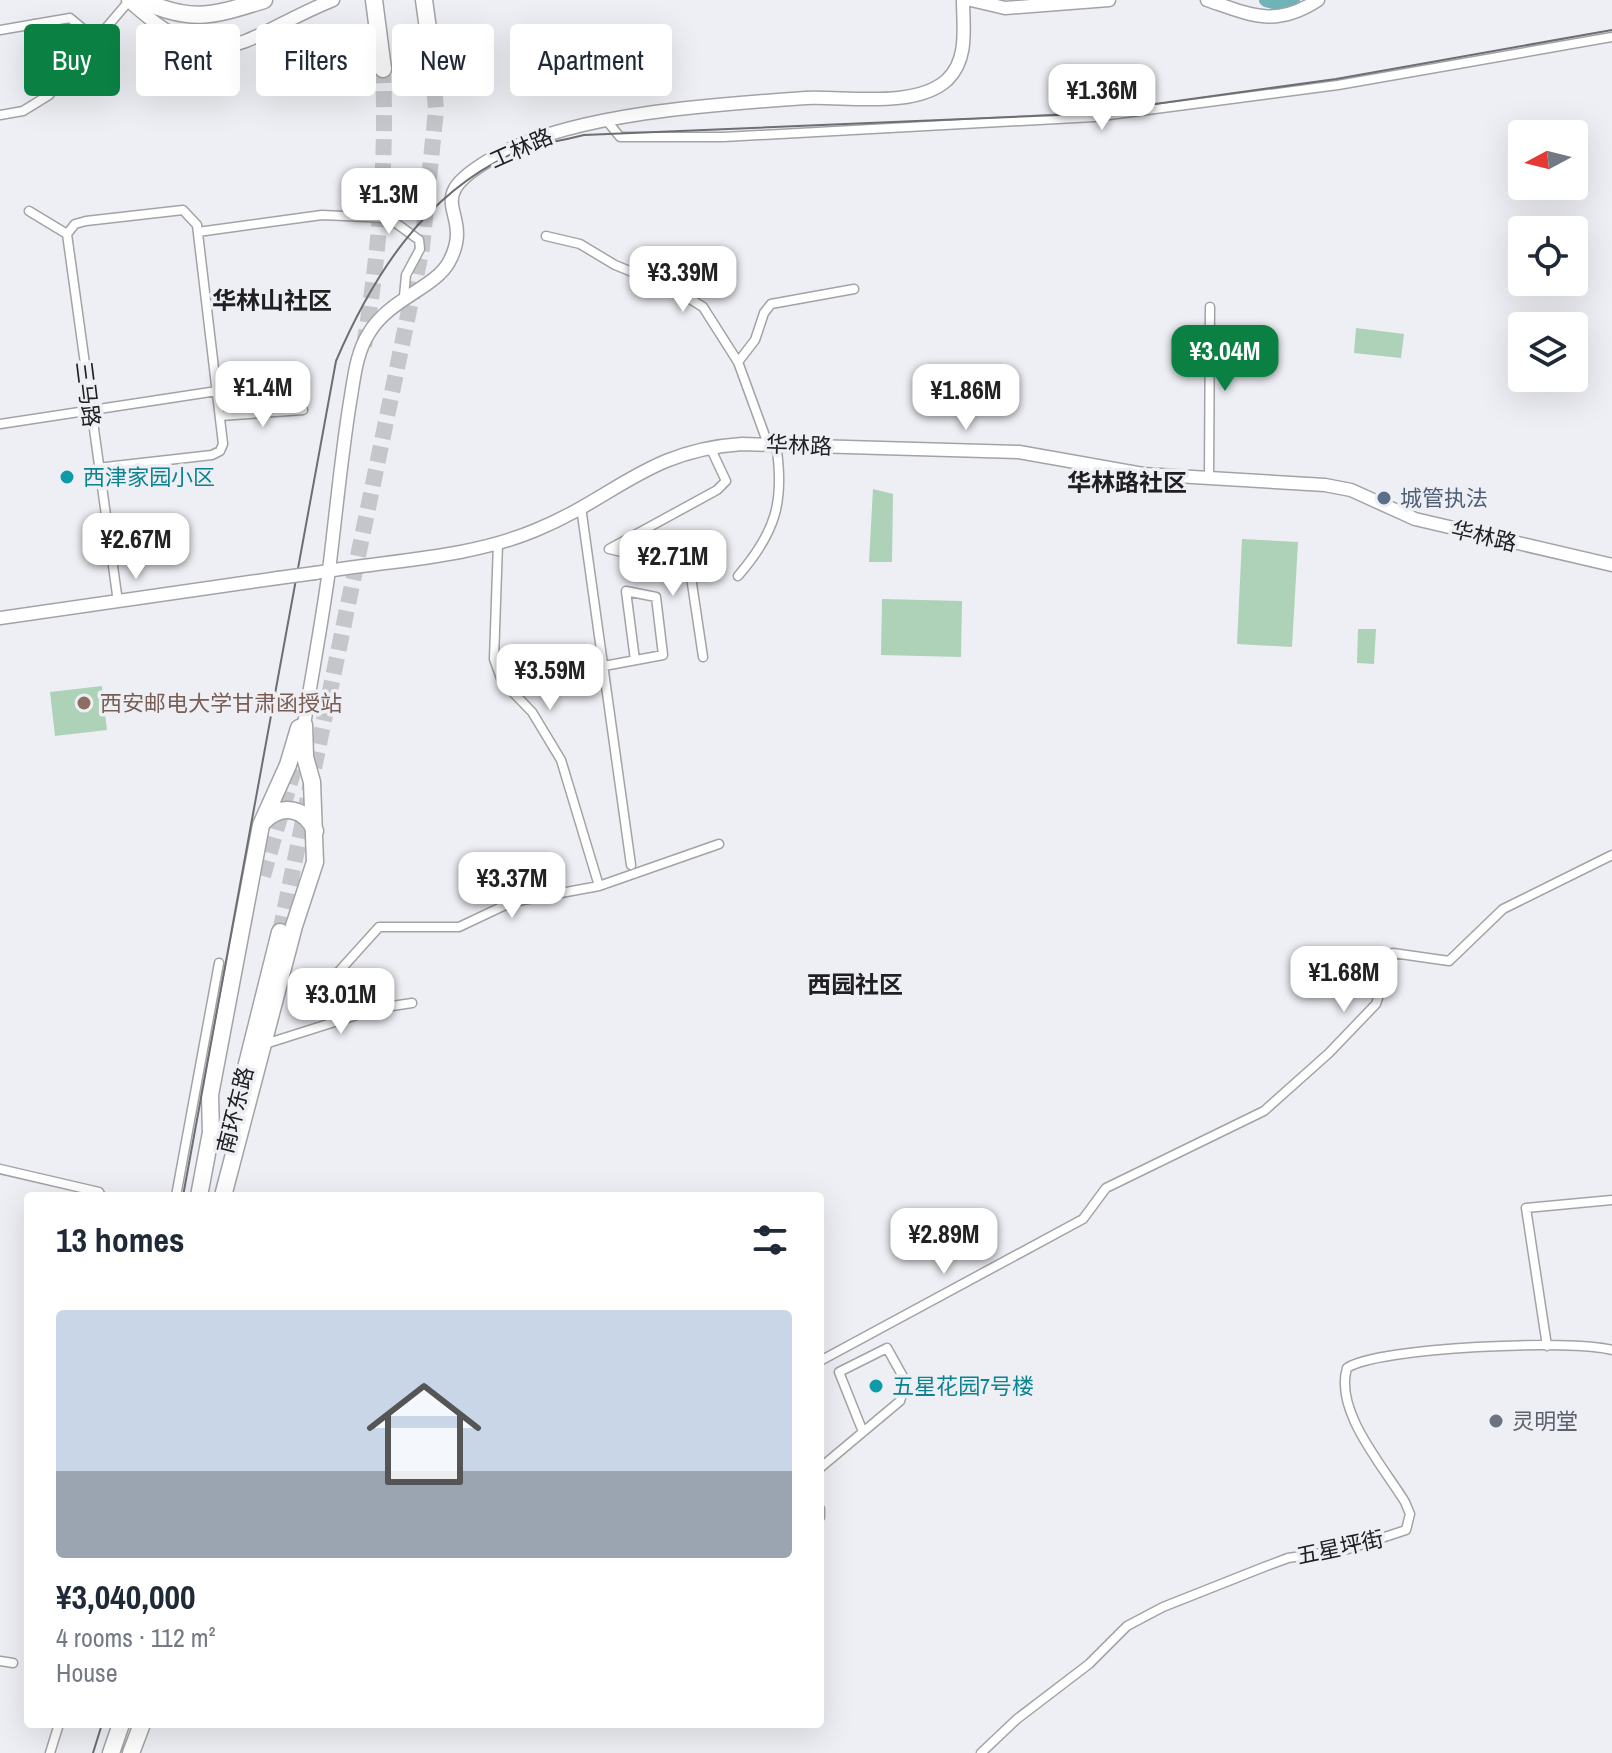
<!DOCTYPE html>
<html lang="en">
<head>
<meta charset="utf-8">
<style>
  :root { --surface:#fff; --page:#f6f6f7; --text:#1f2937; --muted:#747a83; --accent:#0b8043 }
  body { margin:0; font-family:"Archivo Narrow","Noto Sans SC",sans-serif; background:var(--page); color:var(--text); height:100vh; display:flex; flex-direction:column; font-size:30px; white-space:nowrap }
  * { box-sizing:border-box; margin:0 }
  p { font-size:26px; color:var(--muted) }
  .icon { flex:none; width:44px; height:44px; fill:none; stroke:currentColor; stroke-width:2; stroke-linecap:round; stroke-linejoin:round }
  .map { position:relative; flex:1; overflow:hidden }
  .panel { position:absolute; left:24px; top:1192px; width:800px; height:536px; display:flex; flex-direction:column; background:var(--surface); border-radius:8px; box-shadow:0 8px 32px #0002 }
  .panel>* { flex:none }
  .guide { position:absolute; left:24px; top:24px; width:800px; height:72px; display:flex; gap:16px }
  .needle { width:52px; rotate:263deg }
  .buttons { position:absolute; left:1508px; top:120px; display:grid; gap:16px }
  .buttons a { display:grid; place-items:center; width:80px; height:80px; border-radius:8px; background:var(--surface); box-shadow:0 8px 32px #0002; font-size:40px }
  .price { position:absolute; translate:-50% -68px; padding:0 18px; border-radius:16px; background:#fff; color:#222; font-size:26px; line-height:52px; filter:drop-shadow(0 2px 4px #0008) }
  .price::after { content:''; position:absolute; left:50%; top:48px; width:24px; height:18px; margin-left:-12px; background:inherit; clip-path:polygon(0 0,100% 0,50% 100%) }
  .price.on { background:var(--accent); color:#fff }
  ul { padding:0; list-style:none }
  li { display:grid; align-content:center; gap:16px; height:424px; padding:0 32px }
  li span { display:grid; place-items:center; height:248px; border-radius:8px; color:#555 }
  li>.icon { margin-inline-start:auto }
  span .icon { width:144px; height:144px; fill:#fffc; stroke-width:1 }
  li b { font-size:34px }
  h2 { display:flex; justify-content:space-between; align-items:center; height:96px; padding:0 32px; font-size:34px }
  .chip { padding:0 28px; border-radius:8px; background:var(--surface); box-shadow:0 8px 32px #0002; font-size:28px; line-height:72px }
  .chip.on { background:var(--accent); color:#fff }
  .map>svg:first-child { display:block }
  .green { fill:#add2b8 }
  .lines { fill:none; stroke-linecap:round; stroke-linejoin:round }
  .river { stroke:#6fb3b8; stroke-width:14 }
  .highway-tunnel { stroke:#c5c6ca; stroke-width:16; stroke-dasharray:16 8; stroke-linecap:butt }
  .street-casing { stroke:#a2a3a7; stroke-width:11 }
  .secondary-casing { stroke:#a2a3a7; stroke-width:15 }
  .highway-casing { stroke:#a2a3a7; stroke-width:19 }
  .street { stroke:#fff; stroke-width:8 }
  .secondary { stroke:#fff; stroke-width:12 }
  .highway { stroke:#fff; stroke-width:16 }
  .rail { stroke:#6d6e71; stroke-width:2 }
  .secondary-bridge-casing { stroke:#a2a3a7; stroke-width:15; stroke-linecap:butt }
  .secondary-bridge { stroke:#fff; stroke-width:12 }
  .culture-dot { fill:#0f9aa8; stroke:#eeeff4; stroke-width:3 }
  .service-dot { fill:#5c6f8a; stroke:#eeeff4; stroke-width:3 }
  .education-dot { fill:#8d6e63; stroke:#eeeff4; stroke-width:3 }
  .worship-dot { fill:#6b7280; stroke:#eeeff4; stroke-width:3 }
  .labels { text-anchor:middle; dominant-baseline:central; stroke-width:7; stroke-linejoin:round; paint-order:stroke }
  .street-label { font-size:22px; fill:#202022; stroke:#eeeff4 }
  .culture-label { font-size:22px; fill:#0d838f; stroke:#eeeff4; text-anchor:start }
  .service-label { font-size:22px; fill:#4e5e75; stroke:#eeeff4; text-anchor:start }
  .education-label { font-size:22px; fill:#785e54; stroke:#eeeff4; text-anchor:start }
  .worship-label { font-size:22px; fill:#5b616d; stroke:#eeeff4; text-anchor:start }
  .neighbourhood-label { font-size:24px; font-weight:bold; fill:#202022; stroke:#eeeff4 }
</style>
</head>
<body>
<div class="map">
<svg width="1612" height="1753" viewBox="0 0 1612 1753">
  <rect width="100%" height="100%" fill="#eeeff4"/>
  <path class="green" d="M1356 328 1404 334 1401 358 1354 353Z
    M873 489 893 494 892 562H869Z
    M1242 539 1298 542 1292 647 1237 644Z
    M882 599 962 601 961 657 881 655Z
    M1358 629H1376L1374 664 1357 663Z
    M102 686 107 730 55 736 50 692Z"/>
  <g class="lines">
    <path class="river" d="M1266 0 1283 5 1293 0"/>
    <path class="highway-tunnel" d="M364 346C379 254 387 161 383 69
      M263 876 298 755
      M280 932 422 248 436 110 432 58"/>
    <defs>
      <path id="street" d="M0 30 70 18 88 33
        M49 95 129 1
        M0 115 23 111 49 95 34 24
        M607 121 620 137H723L1094 117 1338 85 1612 37
        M29 211 67 234
        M198 232 322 215 389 218 419 240 420 249 406 275 404 296
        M67 234 75 224 86 221 183 210 197 225 223 444 220 451 212 455 97 468
        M67 234 118 602
        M546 236 580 244 615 265 674 289 703 307 738 362 768 444
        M738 362 755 340 764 313 771 304 854 289
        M220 416 303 410
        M0 424 217 391
        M1209 478 1210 307
        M581 507 631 865
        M498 543 494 659 502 681 532 712 561 760 599 886
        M738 576C776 532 785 501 776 444
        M703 657 691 577 639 556 609 549 717 490 726 481 710 447
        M604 666 663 655 656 597 626 591 635 660
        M339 1020 324 988 379 927H459L512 902 599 886 719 844
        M265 1044 379 1008 412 1003
        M0 1169 99 1192 101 1196
        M176 1196 219 963
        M1547 1346 1526 1208 1612 1200
        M820 1361 1083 1219 1106 1188 1264 1111 1329 1053 1376 1004 1393 953 1449 961 1503 909 1612 855
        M820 1468 900 1401 906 1382 887 1348 839 1372 863 1432
        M820 1509V1517
        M0 1661 13 1663
        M50 1753 59 1724
        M981 1753 1017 1719 1089 1664 1127 1626 1163 1607 1264 1567 1288 1558 1348 1549 1406 1530 1410 1514 1405 1502C1383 1466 1334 1411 1347 1368 1378 1347 1574 1339 1612 1350"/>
      <path id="secondary" d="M128 0C220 84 239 38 333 0
        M971 0 1005 8 1109 0
        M1207 0C1251 15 1275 28 1318 0
        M315 573C388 560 467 559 536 530 616 497 648 450 742 444L1019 452 1143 474 1325 485 1351 490 1415 519 1612 565
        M0 618 278 578
        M304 725C312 674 322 622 329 570 336 514 341 458 350 402 354 379 356 353 369 333 389 299 435 288 449 262 478 208 412 202 498 155 575 113 717 104 806 98 845 96 915 109 947 80 969 59 963 27 963 0"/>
      <path id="highway" d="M141 0C192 23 212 16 264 0
        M374 0 383 69
        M424 0 432 58
        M264 821C282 803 306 808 315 831
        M234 1116 280 932
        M211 1134 210 1095 261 825 288 765 299 728
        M199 1196 212 1127
        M223 1196 294 926 315 862 312 782 305 757 304 725
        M111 1753 121 1724
        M131 1753 142 1724"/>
    </defs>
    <use href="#street" class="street-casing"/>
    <use href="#secondary" class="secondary-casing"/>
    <use href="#highway" class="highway-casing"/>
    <use href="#street" class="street"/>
    <use href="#secondary" class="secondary"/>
    <use href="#highway" class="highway"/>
    <path class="rail" d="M183 1196 336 361C373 275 424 195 512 154 534 144 561 141 584 135L1083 114 1336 79 1612 30
      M93 1753 102 1724"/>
    <defs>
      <path id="secondary-bridge" d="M278 578 315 573"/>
    </defs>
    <use href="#secondary-bridge" class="secondary-bridge-casing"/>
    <use href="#secondary-bridge" class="secondary-bridge"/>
  </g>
  <g class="culture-dot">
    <circle cx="67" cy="477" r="8"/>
    <circle cx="876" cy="1386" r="8"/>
  </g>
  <circle class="service-dot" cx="1384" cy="498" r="8"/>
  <circle class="education-dot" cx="84" cy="703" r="8"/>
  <circle class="worship-dot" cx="1496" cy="1421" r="8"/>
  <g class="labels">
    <g class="street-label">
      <text transform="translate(521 148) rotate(-24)">工林路</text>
      <text transform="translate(88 394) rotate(83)">三马路</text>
      <text transform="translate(799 445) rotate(2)">华林路</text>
      <text transform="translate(1484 536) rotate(13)">华林路</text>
      <text transform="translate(235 1110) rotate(-76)">南环东路</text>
      <text transform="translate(1340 1547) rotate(-12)">五星坪街</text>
    </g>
    <g class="culture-label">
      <text x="83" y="477">西津家园小区</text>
      <text x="892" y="1386">五星花园7号楼</text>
    </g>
    <g class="service-label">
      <text x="1400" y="498">城管执法</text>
    </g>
    <g class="education-label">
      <text x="100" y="703">西安邮电大学甘肃函授站</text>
    </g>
    <g class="worship-label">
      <text x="1512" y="1421">灵明堂</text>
    </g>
    <g class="neighbourhood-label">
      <text x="272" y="300">华林山社区</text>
      <text x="1127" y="482">华林路社区</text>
      <text x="855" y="984">西园社区</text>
    </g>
  </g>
</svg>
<div class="buttons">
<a><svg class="needle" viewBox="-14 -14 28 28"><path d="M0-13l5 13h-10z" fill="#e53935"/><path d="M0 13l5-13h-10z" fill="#747a83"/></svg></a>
<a><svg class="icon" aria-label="locate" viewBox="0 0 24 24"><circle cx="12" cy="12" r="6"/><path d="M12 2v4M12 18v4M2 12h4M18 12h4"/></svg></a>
<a><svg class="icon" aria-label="layers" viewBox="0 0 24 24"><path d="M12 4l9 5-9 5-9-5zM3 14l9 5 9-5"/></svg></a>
</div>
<b class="price" style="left:1102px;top:132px">¥1.36M</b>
<b class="price" style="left:389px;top:236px">¥1.3M</b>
<b class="price" style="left:683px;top:314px">¥3.39M</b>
<b class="price on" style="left:1225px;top:393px">¥3.04M</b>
<b class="price" style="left:263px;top:429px">¥1.4M</b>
<b class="price" style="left:966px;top:432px">¥1.86M</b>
<b class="price" style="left:136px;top:581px">¥2.67M</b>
<b class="price" style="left:673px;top:598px">¥2.71M</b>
<b class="price" style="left:550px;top:712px">¥3.59M</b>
<b class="price" style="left:512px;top:920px">¥3.37M</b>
<b class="price" style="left:1344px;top:1014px">¥1.68M</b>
<b class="price" style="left:341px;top:1036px">¥3.01M</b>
<b class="price" style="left:944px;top:1276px">¥2.89M</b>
<div class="guide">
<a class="chip on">Buy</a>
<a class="chip">Rent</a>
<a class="chip">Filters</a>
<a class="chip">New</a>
<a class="chip">Apartment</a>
</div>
<section class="panel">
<h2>13 homes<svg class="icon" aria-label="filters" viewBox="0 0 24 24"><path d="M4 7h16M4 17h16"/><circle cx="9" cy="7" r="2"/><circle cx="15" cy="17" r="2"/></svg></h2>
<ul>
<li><span style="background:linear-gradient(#c9d6e8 65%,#9aa5b1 0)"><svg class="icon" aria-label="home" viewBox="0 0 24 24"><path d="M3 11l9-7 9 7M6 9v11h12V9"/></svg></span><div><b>¥3,040,000</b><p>4 rooms · 112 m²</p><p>House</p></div></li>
</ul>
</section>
</div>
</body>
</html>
